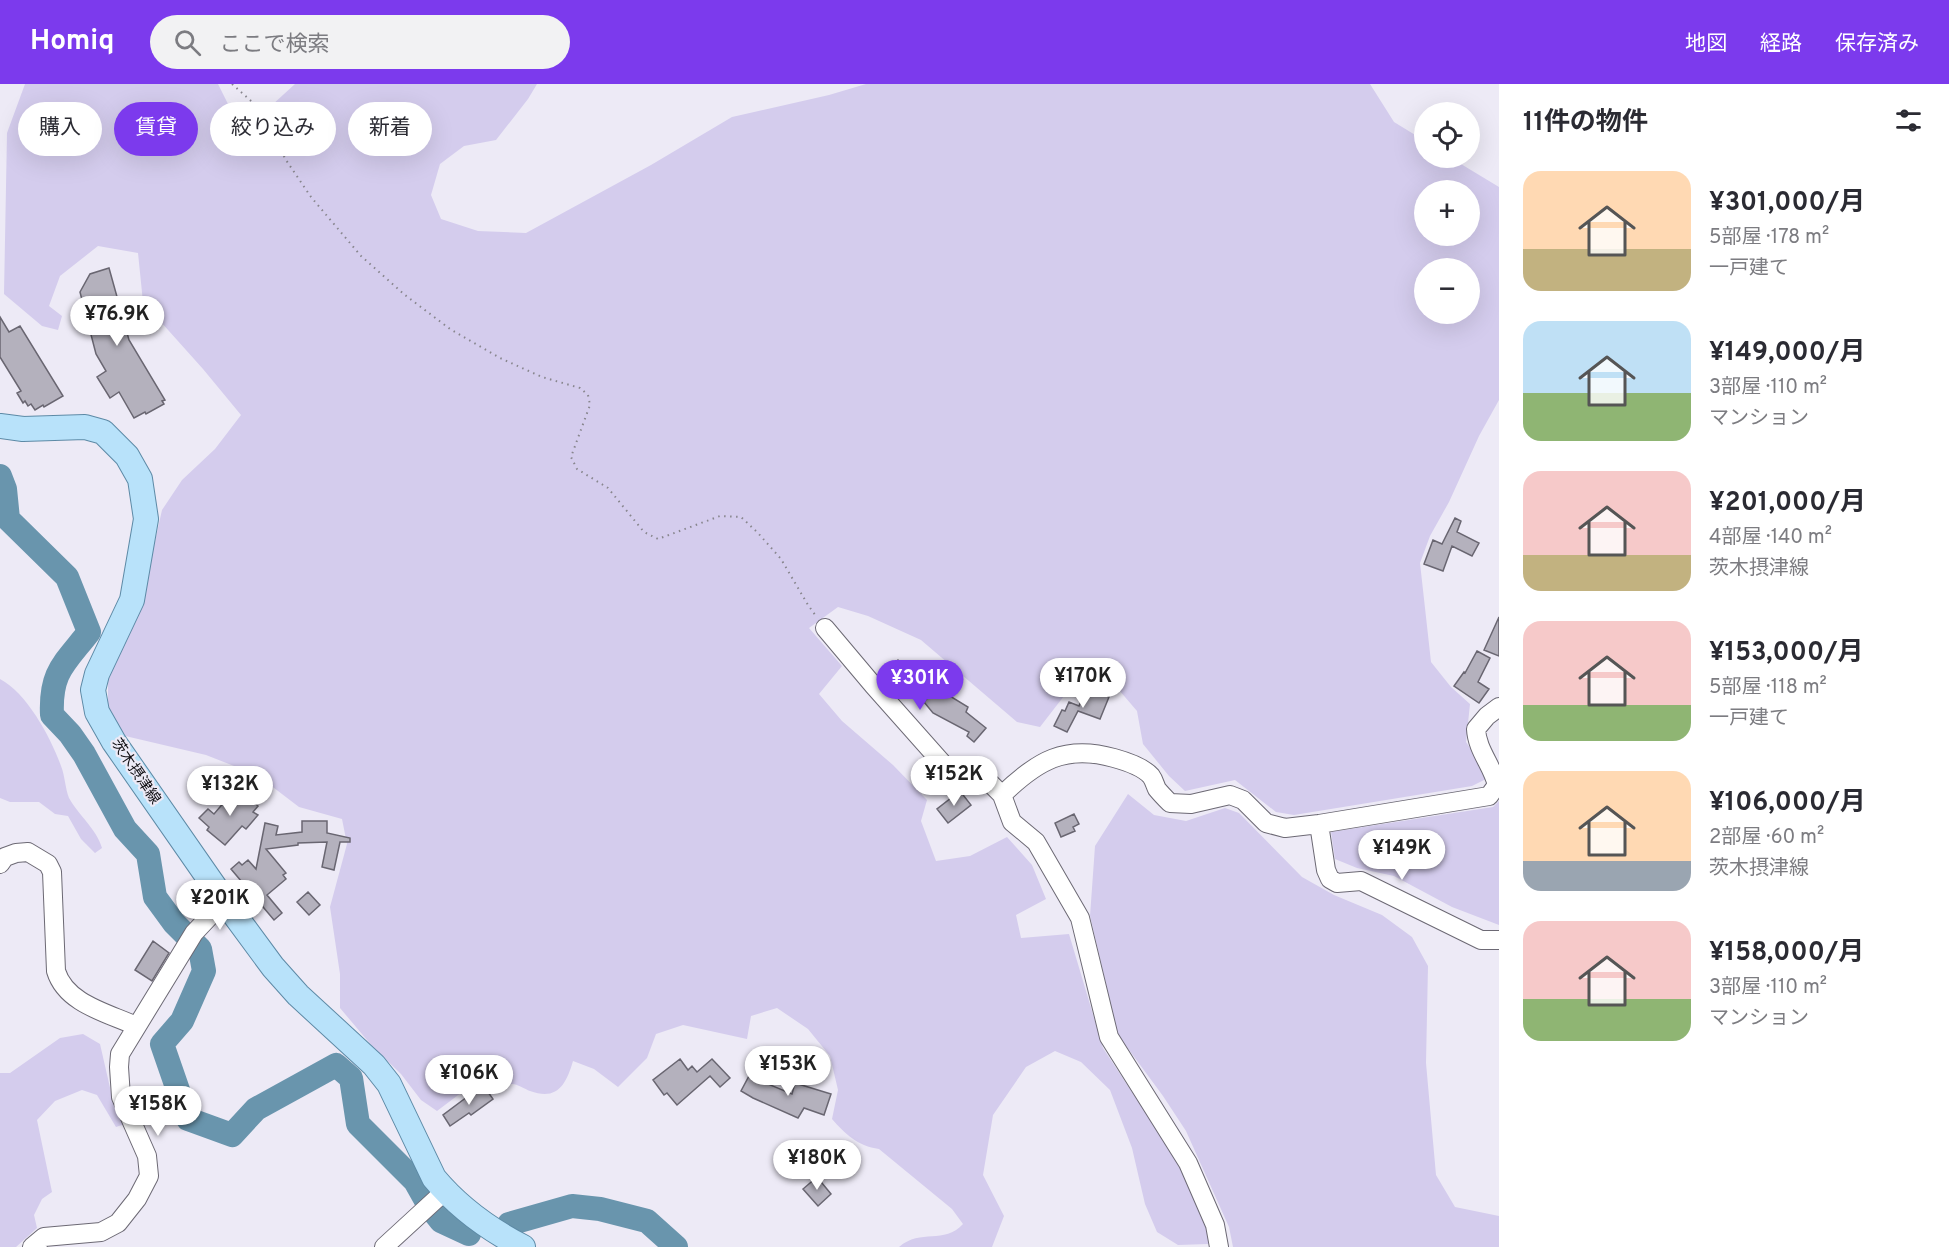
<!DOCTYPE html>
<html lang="ja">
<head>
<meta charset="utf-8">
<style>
  :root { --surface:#fff; --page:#f2f2f3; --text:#2b2b33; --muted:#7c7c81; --accent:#7c3aed }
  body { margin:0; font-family:Overpass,"Noto Sans JP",sans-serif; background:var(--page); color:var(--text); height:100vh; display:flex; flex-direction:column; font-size:22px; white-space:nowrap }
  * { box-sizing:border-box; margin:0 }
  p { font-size:20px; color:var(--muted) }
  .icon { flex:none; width:33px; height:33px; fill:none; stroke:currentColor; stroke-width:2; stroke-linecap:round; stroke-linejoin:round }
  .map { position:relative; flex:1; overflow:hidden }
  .sheet { display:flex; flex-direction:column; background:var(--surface); width:450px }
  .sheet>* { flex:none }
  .banner { position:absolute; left:18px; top:18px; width:570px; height:54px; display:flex; gap:12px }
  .buttons { position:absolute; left:1414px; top:18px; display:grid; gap:12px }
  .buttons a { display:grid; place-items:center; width:66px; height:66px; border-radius:50%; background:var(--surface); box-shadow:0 6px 24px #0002; font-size:30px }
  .price { position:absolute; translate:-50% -51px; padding:0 14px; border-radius:21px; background:#fff; color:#222; font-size:20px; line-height:39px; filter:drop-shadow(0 2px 3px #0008) }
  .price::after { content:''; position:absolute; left:50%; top:36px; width:18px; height:14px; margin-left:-9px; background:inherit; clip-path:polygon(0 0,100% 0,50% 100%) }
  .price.active { background:var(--accent); color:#fff }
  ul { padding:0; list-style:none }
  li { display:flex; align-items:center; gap:18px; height:150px; padding:0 24px }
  li span { display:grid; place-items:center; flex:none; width:168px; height:120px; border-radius:18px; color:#555 }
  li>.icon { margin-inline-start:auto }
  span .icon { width:72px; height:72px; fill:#fffc; stroke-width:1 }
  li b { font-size:26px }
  h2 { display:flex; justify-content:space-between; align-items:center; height:72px; padding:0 24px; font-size:26px }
  .chip { padding:0 21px; border-radius:27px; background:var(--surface); box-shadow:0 6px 24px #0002; font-size:21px; line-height:54px }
  .chip.active { background:var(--accent); color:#fff }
  header { display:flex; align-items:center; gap:36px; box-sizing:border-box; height:84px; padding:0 30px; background:var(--accent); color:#fff }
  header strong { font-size:28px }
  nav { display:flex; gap:33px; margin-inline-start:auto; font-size:21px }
  .search { width:420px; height:54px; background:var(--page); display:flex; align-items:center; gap:15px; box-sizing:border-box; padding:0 21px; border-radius:33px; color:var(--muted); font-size:22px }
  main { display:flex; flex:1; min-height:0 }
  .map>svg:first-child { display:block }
  .green { fill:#d4cced; fill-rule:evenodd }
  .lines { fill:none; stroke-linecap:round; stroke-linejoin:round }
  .river { stroke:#6995ad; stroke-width:24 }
  .building { fill:#b4b1bd; stroke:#696671; stroke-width:1.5 }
  .minor-casing { stroke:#6c6974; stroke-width:20 }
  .major-casing { stroke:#5d8aa6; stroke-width:26 }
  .path { stroke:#88868e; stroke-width:2; stroke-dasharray:1.5 4.5; stroke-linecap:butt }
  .minor { stroke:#fff; stroke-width:18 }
  .major { stroke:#b8e2fa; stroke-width:24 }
  .labels { text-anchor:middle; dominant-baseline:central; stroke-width:4.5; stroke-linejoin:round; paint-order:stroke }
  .street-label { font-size:15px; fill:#0e0d11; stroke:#edeaf6 }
</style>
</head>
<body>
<header>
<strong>Homiq</strong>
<div class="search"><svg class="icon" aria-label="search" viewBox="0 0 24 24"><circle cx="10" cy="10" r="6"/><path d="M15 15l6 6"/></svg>ここで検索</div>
<nav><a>地図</a><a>経路</a><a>保存済み</a></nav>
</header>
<main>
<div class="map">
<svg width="1499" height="1163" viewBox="0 0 1499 1163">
  <rect width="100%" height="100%" fill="#edeaf6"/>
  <path class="green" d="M25 0H218L231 26 260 32 295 0H537L528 15 496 56 464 62 440 80 431 111 441 135 478 147 526 149 651 81 732 33 829 11 866 0H1370L1394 38 1425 57V74H1451L1499 103V316L1479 352 1449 418 1430 452 1420 479 1431 578 1451 603 1470 620 1466 658 1486 687V695L1472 702 1294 731 1276 728 1235 696 1185 707 1169 692 1143 660 1137 627 1107 592 1074 599 1040 643 1017 638 921 556 868 532 838 523 809 544 842 582 819 610 842 637 893 681 927 716 921 737 936 777 970 772 1007 753 1032 781 1046 815 1016 831 1021 854 1069 850 1103 964 1181 1083 1209 1148 1208 1160 1178 1161 1157 1148 1145 1120 1132 1064 1110 1006 1081 978 1055 967 1026 983 993 1031 983 1091 1004 1132 992 1163H899C921 1144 944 1161 963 1140L952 1125 879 1065C858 1062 845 1050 832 1035L838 1006 830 972 808 945 777 924 751 932 747 955 683 941 656 950 647 974 618 1003 594 985 573 977C566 1001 557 1017 530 1007 525 1005 517 1000 512 1000 506 1000 498 1004 493 1006L482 993 437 1027 421 1016 401 990 372 962 340 924V890L330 823 347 760 342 735 299 723 257 691 206 671 121 651 108 633V592L141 519 162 426 182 396 215 365 241 331 203 285 143 218 138 169 98 162 60 192 49 222 62 232 58 246 42 242 4 210 7 49ZM1425 106H1470V152H1425ZM1425 184H1470V230H1425Z
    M0 595C27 609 51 654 61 682 65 692 65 704 69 714 79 732 96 744 102 764L95 769 81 755 68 732 55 730 39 718H10L0 714Z
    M1128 710 1154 731 1186 737 1225 724 1239 729 1302 793 1334 811 1382 831 1412 853 1428 882 1426 979 1436 1091 1455 1123 1499 1132V1163H1233L1229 1143 1186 1047 1163 1012 1118 951 1090 832 1095 762Z
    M1499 717V841L1452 823 1394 792 1357 784 1335 775 1331 748 1493 723Z
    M83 950 100 960 111 1008 125 1040 116 1043 97 1011 82 1006 55 1017 37 1036 52 1108 42 1115 34 1131 37 1144 16 1163H0V989H10L60 954Z"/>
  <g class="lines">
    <path class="river" d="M0 392 5 405 8 435 67 493 89 548C64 580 50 588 52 631L70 650 84 670 125 745 148 770 155 813 174 839 200 865 204 887 182 937 162 960 188 1035 232 1051 256 1025 336 981 351 994 358 1040 415 1097 429 1122 441 1137 469 1150
      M509 1140 572 1122 600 1125 647 1137 676 1163"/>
  </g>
  <path class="building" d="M109 184 129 256 165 316 162 317 164 320 146 330 145 328 134 334 119 308 110 314 97 293 106 287 96 270 80 208 90 190Z
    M0 233 9 248 20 242 63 312 44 323 43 321 35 326 31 320 28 322 25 317 23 319 17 309 21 307 0 273Z
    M1455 434 1461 437 1457 448 1479 459 1472 472 1452 462 1443 487 1424 480 1433 456 1442 460Z
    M1499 533V572L1484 566Z
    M1477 567 1490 574 1478 598 1489 605 1479 619 1454 602 1464 588 1465 589Z
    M898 576 917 592 902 608 884 592Z
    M936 590 938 592 940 590 948 596 940 606 968 623 966 628 986 644 974 658 967 652 969 648 933 629 924 618 933 607 924 600 931 592 933 593Z
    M1086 604 1109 613 1100 635 1078 627 1067 648 1054 642 1062 626 1065 627 1069 618 1079 622Z
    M960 707 971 721 948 739 937 725Z
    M242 708 258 722 253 728 258 731 246 745 242 742 225 761 207 746 209 743 199 734 208 725 214 730 231 710 236 714Z
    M1074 730 1079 740 1073 743 1075 747 1061 753 1055 739Z
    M302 737H327V749L350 754V758H340L334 786 322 783 327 758 298 759V761L266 765 286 789 283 791 286 795 267 811 282 829 274 836 231 785 239 778 242 781 248 776 256 785 265 739 278 742 276 751 302 748Z
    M308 808 320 821 309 831 297 818Z
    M153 857 169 869 152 897 135 886Z
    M680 975 688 986 692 982 697 988 712 975 730 994 720 1003 710 992 677 1021 667 1009 664 1011 653 996Z
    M749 992 792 1010 795 999 831 1010 824 1031 804 1024 798 1034 753 1014 741 1007Z
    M483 1001 493 1015 471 1031 469 1029 450 1042 443 1031Z
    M817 1093 831 1110 818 1122 803 1105Z"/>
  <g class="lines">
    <defs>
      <path id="minor" d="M825 544 873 601 952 690 982 691 1002 711 1012 738 1036 758 1080 834 1109 953 1188 1079 1215 1141 1219 1163
        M1002 711C1037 677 1065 660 1114 674 1125 677 1143 683 1151 692 1154 696 1155 701 1157 705 1161 710 1165 714 1170 719L1191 720 1230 711 1243 716 1266 739 1285 744 1319 740 1489 712 1497 701C1492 681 1477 666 1476 645L1487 632 1499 623
        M1319 740 1326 786 1330 795 1337 799 1361 797 1481 856H1499
        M0 780 5 773 16 769 28 768 48 780 52 788 56 887C66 920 108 929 136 942
        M32 1163 44 1153 101 1148 118 1139 137 1115 149 1092 147 1072 121 1013 119 983 120 970 194 849 210 832 228 822
        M384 1163 445 1107"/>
      <path id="major" d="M0 342 23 345 85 343 103 348 127 372 140 395 146 435 132 516 97 590 93 606 97 628 114 658 228 822 273 883 298 911 374 981 389 1000 434 1094C459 1124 488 1145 523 1163"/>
    </defs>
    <use href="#minor" class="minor-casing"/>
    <use href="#major" class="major-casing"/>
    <path class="path" d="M232 0 258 23 286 76 311 113 361 172 405 211 450 245 500 274 542 293 580 304 588 311 590 321 571 373 577 385 608 404 644 448 658 455 720 432 741 433 758 449 781 475 808 521 816 532"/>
    <use href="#minor" class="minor"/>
    <use href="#major" class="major"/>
  </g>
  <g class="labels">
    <g class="street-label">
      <text transform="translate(135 688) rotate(56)">茨木摂津線</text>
    </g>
  </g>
</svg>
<div class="buttons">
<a><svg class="icon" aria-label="locate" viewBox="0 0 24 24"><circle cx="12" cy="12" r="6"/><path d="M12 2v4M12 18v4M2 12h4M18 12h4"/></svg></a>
<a>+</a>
<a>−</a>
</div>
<b class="price" style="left:117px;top:263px">¥76.9K</b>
<b class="price" style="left:1083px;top:625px">¥170K</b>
<b class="price active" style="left:920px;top:627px">¥301K</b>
<b class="price" style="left:954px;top:723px">¥152K</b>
<b class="price" style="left:230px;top:733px">¥132K</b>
<b class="price" style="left:1402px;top:797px">¥149K</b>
<b class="price" style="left:220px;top:847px">¥201K</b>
<b class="price" style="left:788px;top:1013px">¥153K</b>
<b class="price" style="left:469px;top:1022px">¥106K</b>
<b class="price" style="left:158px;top:1053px">¥158K</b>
<b class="price" style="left:817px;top:1107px">¥180K</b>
<div class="banner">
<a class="chip">購入</a>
<a class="chip active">賃貸</a>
<a class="chip">絞り込み</a>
<a class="chip">新着</a>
</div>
</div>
<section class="sheet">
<h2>11件の物件<svg class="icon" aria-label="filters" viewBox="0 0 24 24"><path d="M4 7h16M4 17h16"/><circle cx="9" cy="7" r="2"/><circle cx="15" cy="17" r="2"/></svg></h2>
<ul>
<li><span style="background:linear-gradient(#ffd9b3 65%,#c2b280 0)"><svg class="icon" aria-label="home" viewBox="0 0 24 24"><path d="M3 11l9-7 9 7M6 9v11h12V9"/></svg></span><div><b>¥301,000/月</b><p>5部屋 · 178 m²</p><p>一戸建て</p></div></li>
<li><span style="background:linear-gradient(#bfe0f5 60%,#8fb573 0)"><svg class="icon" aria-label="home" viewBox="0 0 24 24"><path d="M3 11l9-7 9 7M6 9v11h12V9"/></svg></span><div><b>¥149,000/月</b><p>3部屋 · 110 m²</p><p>マンション</p></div></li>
<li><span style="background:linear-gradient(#f6c9c9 70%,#c2b280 0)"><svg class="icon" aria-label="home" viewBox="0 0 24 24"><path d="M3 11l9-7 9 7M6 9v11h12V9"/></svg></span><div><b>¥201,000/月</b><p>4部屋 · 140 m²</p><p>茨木摂津線</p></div></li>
<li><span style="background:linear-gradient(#f6c9c9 70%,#8fb573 0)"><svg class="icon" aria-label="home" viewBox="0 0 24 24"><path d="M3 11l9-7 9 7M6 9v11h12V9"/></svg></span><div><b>¥153,000/月</b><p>5部屋 · 118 m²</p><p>一戸建て</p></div></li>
<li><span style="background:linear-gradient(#ffd9b3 75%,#9aa5b1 0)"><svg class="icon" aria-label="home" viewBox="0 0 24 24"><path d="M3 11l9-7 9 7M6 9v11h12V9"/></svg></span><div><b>¥106,000/月</b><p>2部屋 · 60 m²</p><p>茨木摂津線</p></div></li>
<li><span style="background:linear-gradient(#f6c9c9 65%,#8fb573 0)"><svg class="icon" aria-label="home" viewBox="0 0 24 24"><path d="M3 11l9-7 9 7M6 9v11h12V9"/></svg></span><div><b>¥158,000/月</b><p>3部屋 · 110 m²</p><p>マンション</p></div></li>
</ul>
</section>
</main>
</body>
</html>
